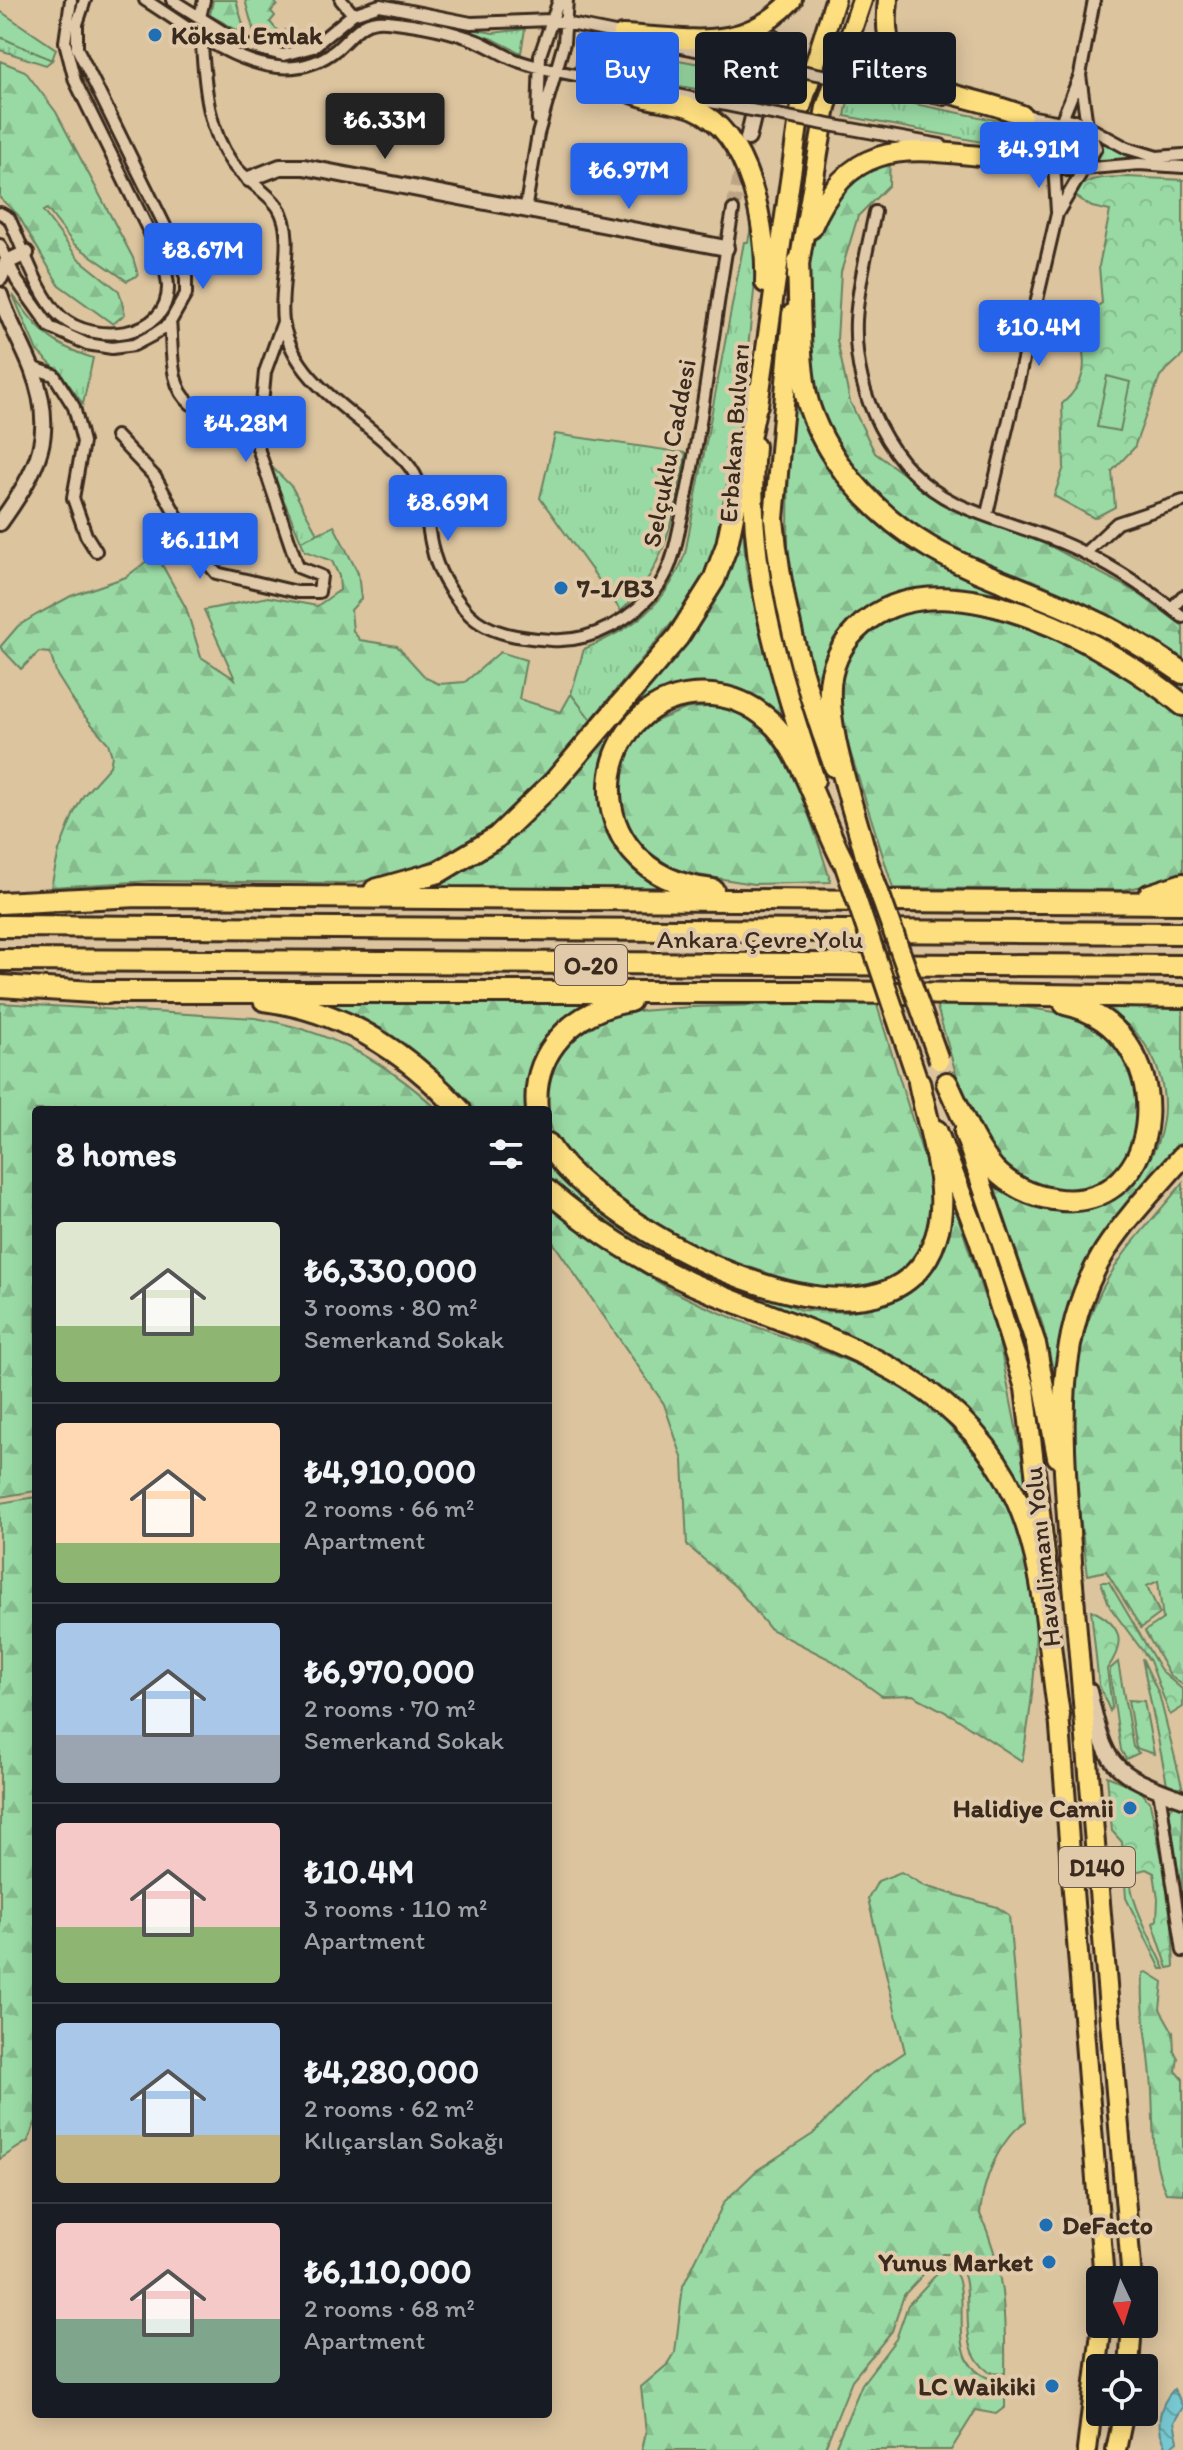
<!DOCTYPE html>
<html lang="en">
<head>
<meta charset="utf-8">
<style>
  :root { --surface:#171b24; --page:#242831; --text:#f1f3f6; --muted:#9ea1a6; --line:#363941; --accent:#2563eb }
  body { margin:0; font-family:Itim,sans-serif; background:var(--page); color:var(--text); height:100vh; display:flex; flex-direction:column; font-size:30px; white-space:nowrap }
  * { box-sizing:border-box; margin:0 }
  p { font-size:26px; color:var(--muted) }
  .icon { flex:none; width:44px; height:44px; fill:none; stroke:currentColor; stroke-width:2; stroke-linecap:round; stroke-linejoin:round }
  .map { position:relative; flex:1; overflow:hidden }
  .side { position:absolute; left:32px; top:1106px; width:520px; height:1312px; display:flex; flex-direction:column; background:var(--surface); border-radius:8px; box-shadow:0 4px 20px #0003 }
  .side>* { flex:none }
  .top-card { position:absolute; left:576px; top:32px; width:486px; height:72px; display:flex; gap:16px }
  .needle { width:52px; rotate:176deg }
  .controls { position:absolute; left:1086px; top:2266px; display:grid; gap:16px }
  .controls a { display:grid; place-items:center; width:72px; height:72px; border-radius:8px; background:var(--surface); box-shadow:0 4px 20px #0003; font-size:40px }
  .price { position:absolute; translate:-50% -68px; padding:0 18px; border-radius:8px; background:var(--accent); color:#fff; font-size:26px; line-height:52px; filter:drop-shadow(0 2px 4px #0008) }
  .price::after { content:''; position:absolute; left:50%; top:48px; width:24px; height:18px; margin-left:-12px; background:inherit; clip-path:polygon(0 0,100% 0,50% 100%) }
  .price.selected { background:#222; color:#fff }
  ul { padding:0; list-style:none }
  li { display:flex; align-items:center; gap:24px; height:200px; padding:0 24px }
  li+li { border-top:2px solid var(--line) }
  li span { display:grid; place-items:center; flex:none; width:224px; height:160px; border-radius:8px; color:#555 }
  li>.icon { margin-inline-start:auto }
  span .icon { width:96px; height:96px; fill:#fffc; stroke-width:1 }
  li b { font-size:34px }
  h2 { display:flex; justify-content:space-between; align-items:center; height:96px; padding:0 24px; font-size:34px }
  .tag { padding:0 28px; border-radius:8px; background:var(--surface); box-shadow:0 4px 20px #0003; font-size:28px; line-height:72px }
  .tag.selected { background:var(--accent); color:#fff }
  .map>svg:first-child { display:block }
  .grass { fill:url(#grass-tufts); stroke:#6a8261; stroke-width:2 }
  .forest { fill:url(#forest-firs); stroke:#6a8261; stroke-width:2 }
  .park { fill:url(#park-crowns); stroke:#6a8261; stroke-width:2 }
  .garden { fill:#99daa4; stroke:#6a8261; stroke-width:2 }
  .water { fill:url(#water-waves); stroke:#5f8989; stroke-width:2 }
  .lines { fill:none; stroke-linecap:round; stroke-linejoin:round }
  .tertiary-tunnel { stroke:#bca585; stroke-width:14; stroke-dasharray:14 7; stroke-linecap:butt }
  .minor-casing { stroke:#3b2a1e; stroke-width:16 }
  .tertiary-casing { stroke:#3b2a1e; stroke-width:20 }
  .trunk-casing { stroke:#3b2a1e; stroke-width:24 }
  .motorway-casing { stroke:#3b2a1e; stroke-width:26 }
  .minor { stroke:#e1caaa; stroke-width:10 }
  .tertiary { stroke:#e1caaa; stroke-width:14 }
  .trunk { stroke:#fedf80; stroke-width:18 }
  .motorway { stroke:#fedf80; stroke-width:20 }
  .minor-bridge-casing { stroke:#3b2a1e; stroke-width:16; stroke-linecap:butt }
  .trunk-bridge-casing { stroke:#3b2a1e; stroke-width:24; stroke-linecap:butt }
  .minor-bridge { stroke:#e1caaa; stroke-width:10 }
  .trunk-bridge { stroke:#fedf80; stroke-width:18 }
  .poi-dot { fill:#1f6fb2; stroke:#e1caaa; stroke-width:3 }
  .labels { text-anchor:middle; dominant-baseline:central; stroke-width:8; stroke-linejoin:round; paint-order:stroke }
  .shield { fill:#e1caaa; stroke:#6d5a48; stroke-width:2 }
  .shield-label { font-size:24px; font-weight:bold; fill:#3b2a1e }
  .poi-label { font-size:26px; font-weight:bold; fill:#3b2a1e; stroke:#e1caaa; text-anchor:start }
  .street-label { font-size:26px; fill:#3b2a1e; stroke:#e1caaa }
</style>
</head>
<body>
<div class="map">
<svg width="1183" height="2450" viewBox="0 0 1183 2450">
  <defs>
    <pattern id="grass-tufts" width="24" height="20" patternUnits="userSpaceOnUse" patternTransform="scale(2)"><rect width="24" height="20" fill="#99daa4"/><path d="M3 7l-1-3M5 7V3M7 7l1-3M15 17l-1-3M17 17v-4M19 17l1-3" fill="none" stroke="#85bb8d"/></pattern>
    <pattern id="forest-firs" width="22" height="20" patternUnits="userSpaceOnUse" patternTransform="scale(2)"><rect width="22" height="20" fill="#99daa4"/><path d="M5 1l3.5 6h-7zM16 11l3.5 6h-7z" fill="#85bb8d"/></pattern>
    <pattern id="park-crowns" width="20" height="18" patternUnits="userSpaceOnUse" patternTransform="scale(2)"><rect width="20" height="18" fill="#99daa4"/><path d="M2 6a3 3 0 1 1 6 0M12 15a3 3 0 1 1 6 0" fill="none" stroke="#85bb8d"/></pattern>
    <pattern id="water-waves" width="16" height="10" patternUnits="userSpaceOnUse" patternTransform="scale(2)"><rect width="16" height="10" fill="#77c8d1"/><path d="M0 5q4-4 8 0t8 0" fill="none" stroke="#63a3a9"/></pattern>
  </defs>
  <rect width="100%" height="100%" fill="#dcc49f"/>
  <filter id="ink" filterUnits="userSpaceOnUse"><feTurbulence type="fractalNoise" baseFrequency=".0125" numOctaves="2"/><feDisplacementMap in="SourceGraphic" scale="16" xChannelSelector="R" yChannelSelector="G"/><feConvolveMatrix kernelMatrix="1 2 1 2 8 2 1 2 1" color-interpolation-filters="sRGB"/></filter>
  <g filter="url(#ink)">
    <path class="grass" d="M407 17 493 33 525 29 521 53 493 39Z
      M0 36 52 60 46 65 0 50Z
      M580 42 744 72 740 97 575 67Z
      M850 91 1050 131 1046 154 845 116Z
      M1100 141 1128 156 1172 164 1093 163Z
      M751 227 756 272 732 500 709 570 681 612 591 720 571 694 584 649C632 629 667 605 685 554L744 242H748Z
      M13 295C40 331 49 344 93 358L83 404 62 375 37 351Z
      M555 434 686 453C674 512 667 569 621 611L540 498Z
      M268 463 292 487 318 535 301 541Z"/>
    <path class="forest" d="M213 0H236L246 35 210 15Z
      M245 0H274L277 5 271 11 275 16 270 22 280 34 287 29 304 49 287 51 257 43Z
      M0 61 25 71 56 112 133 258 138 275 127 281 74 244 47 209 43 211 78 258 119 291 125 314 113 324 59 285 18 215 0 198Z
      M890 158 889 185 858 216 841 272 837 340 850 402 875 453 937 498 1054 548 1136 592 1183 626V662L938 545 885 509 853 473 815 414 802 283 818 229 835 191Z
      M789 381H795L843 483 894 537 1093 626 1183 683V695L1000 599 901 594 864 608 838 643 825 681H814L797 617 788 555Z
      M334 526 358 573 361 599 351 610 353 631 360 640 397 646 426 678 439 684 465 682 500 652 526 660 519 699 561 712 571 694 591 720C567 749 543 786 514 810 467 848 408 879 346 883L152 881 51 887 59 851 74 813 83 796 110 766 112 756 108 743 79 710 57 675 50 653 39 652 21 669 0 647 18 626 36 615 71 596 126 577 156 554 186 608 201 657 235 679 204 610 268 597 317 606 340 590 339 576 332 561 305 551 301 541Z
      M743 526 746 569 781 711 775 716 719 688 670 689 648 701 610 749 599 788 614 848 630 865 652 880 670 884 672 893H419L418 885 491 851 534 816 705 614 730 566Z
      M942 606C1031 622 1113 661 1183 718V873L1159 883 1122 890 893 888 849 748 836 691 848 653 866 631 903 611Z
      M688 708C701 708 725 704 737 710 790 737 814 830 831 882L754 884 679 872 643 848 621 816 623 761 644 726Z
      M318 997 581 1000 583 1010 540 1058 532 1110H472C427 1071 382 1012 319 1004Z
      M1098 999 1183 1000V1142L1088 1270 1054 1374 1042 1323 985 1165 1023 1197C1045 1197 1090 1203 1109 1196 1124 1191 1137 1177 1146 1165 1183 1110 1161 1031 1097 1007Z
      M935 1000 1005 1004 1097 1019 1146 1066 1133 1164 1076 1196 1012 1181 967 1112Z
      M876 1002 934 1190 931 1229 909 1267 877 1287 826 1293 691 1247 593 1184 557 1147 546 1110V1087L556 1052 600 1014 692 1007Z
      M0 1003 255 1018C327 1030 385 1060 438 1110H36V1491L0 1497Z
      M548 1152 714 1273 801 1310 849 1312 895 1298 926 1273 943 1242 945 1217 956 1211 999 1341 1028 1488 1021 1487C978 1415 929 1373 853 1337 805 1315 752 1304 705 1282 655 1259 588 1215 548 1179Z
      M1183 1183V1685L1170 1676 1145 1631 1163 1619 1158 1581 1147 1586 1160 1614 1141 1628 1106 1571 1088 1575C1073 1460 1049 1356 1124 1254 1142 1230 1163 1207 1183 1183Z
      M548 1208C590 1236 631 1268 675 1292 754 1333 846 1350 920 1398 933 1407 944 1421 955 1432 1050 1527 1044 1638 1022 1761L953 1716 913 1695 882 1696 833 1661 770 1629 736 1587 687 1545 683 1460 664 1404 548 1235Z
      M36 1497V2121L28 2141 0 2159V1503Z
      M1176 1804 1183 1807 1182 1898 1167 1817 1169 1810Z
      M901 1872 925 1886 997 1907 1009 1915 1026 2121C998 2141 983 2180 980 2214 1004 2265 1006 2316 1005 2373L989 2372C949 2343 984 2285 952 2254H942L904 2295 892 2331 852 2380 824 2450H642L646 2432 641 2387 668 2364 675 2353 683 2286 724 2202 756 2171 813 2134 868 2077 905 2052 868 1899 878 1881Z
      M1147 1972 1163 1982 1160 2009 1173 2032 1174 2051 1178 2058 1176 2071 1183 2079V2194L1166 2193C1149 2158 1155 2115 1151 2077 1148 2039 1141 2013 1143 1973Z
      M947 2263C983 2289 931 2373 1005 2382V2407L996 2414 976 2410 951 2450H834L862 2384 896 2339 908 2305Z"/>
    <path class="park" d="M1128 177 1183 180V355L1160 376 1134 448 1112 471 1115 507 1094 518 1054 496 1064 467 1062 404C1087 382 1088 363 1078 332L1090 311 1102 303 1099 266 1110 211 1092 207 1074 195C1083 175 1108 178 1128 177Z
      M1101 1582H1109L1162 1672 1183 1690V1707L1170 1715 1150 1661 1110 1607Z
      M1091 1610C1121 1624 1127 1642 1107 1669L1112 1707 1110 1711 1099 1685Z
      M1142 1658 1159 1694 1183 1790 1167 1784Z
      M1118 1662 1133 1747 1139 1753 1126 1759 1121 1750 1110 1675V1669Z
      M1128 1700 1144 1701 1154 1754 1136 1748Z
      M1107 1776 1140 1790 1150 1803 1171 1901 1174 1967 1168 1968 1153 1923 1157 1920 1158 1899 1154 1873 1146 1869 1131 1873C1126 1897 1155 1945 1165 1969H1161L1126 1898 1122 1842 1112 1831Z"/>
    <path class="garden" d="M0 11 56 49 52 60 0 37Z
      M1107 376 1130 382 1120 431 1097 427Z"/>
    <path class="water" d="M1174 2389 1183 2407 1174 2422 1178 2441 1168 2449C1154 2428 1158 2406 1174 2389Z"/>
    <g class="lines">
      <path class="tertiary-tunnel" d="M733 210 748 138"/>
      <defs>
        <path id="minor" d="M145 0C198 33 275 100 337 49 354 34 362 18 387 21 417 24 449 30 477 41 492 47 505 57 521 62 548 71 577 75 604 80
          M172 0 244 45 283 55 313 47 353 14 380 5 471 23 550 20 625 35
          M341 0 353 14
          M200 17 204 0
          M201 34C205 79 205 125 232 163 244 180 266 190 278 207 297 237 278 286 283 321 294 387 366 417 406 462 427 485 425 519 432 547 437 571 452 595 468 613 489 635 523 638 551 640 593 643 635 618 660 584 674 564 677 536 683 512 705 412 715 310 733 210
          M676 46 755 62
          M843 79 944 99
          M632 86 746 109
          M1018 114 1061 122 1075 120 1127 148 1157 157 1183 155
          M538 119 540 55 559 0
          M835 126 941 145
          M1020 159 1054 163 1068 170 1139 164 1183 167
          M525 211 538 134 564 43 567 0
          M875 212C868 247 858 285 856 320 853 392 889 471 955 503 997 523 1045 532 1086 554 1121 571 1153 593 1183 617
          M1057 212 1054 163 1047 140 1061 122 1080 75 1094 0
          M0 213 9 218C22 245 39 298 61 317 93 345 168 339 168 287 168 279 165 270 164 262L75 81 65 42 71 0
          M0 245 17 281 50 327 87 344 112 348 134 345 153 335 169 324 186 294V277L165 226 77 48V24L85 0
          M170 321C173 347 168 386 191 404
          M31 367 54 375 74 407 83 442 73 498 86 535 96 551
          M116 436 155 477 193 545 216 573 297 592H319L321 576 298 567 258 448 265 372 283 322
          M987 514 1057 214 1096 148 1087 126 1080 75
          M1085 553 1117 523 1183 501
          M1172 608 1183 596
          M1159 1790 1183 1951"/>
        <path id="tertiary" d="M748 138 772 37
          M249 179 280 167H304L726 248
          M0 278 7 262 26 253
          M0 295C8 321 22 343 32 369 57 434 39 468 0 523
          M1089 1691C1106 1767 1109 1772 1183 1799"/>
        <path id="trunk" d="M888 0C876 100 951 86 1022 115
          M622 35C687 37 741 55 792 0
          M600 79C613 85 626 91 640 96 657 102 677 102 694 109 751 133 767 229 765 283
          M811 229C857 120 930 157 1024 159
          M797 276 826 107 862 0
          M792 314 774 519C781 605 804 687 834 767
          M758 405 800 111 835 0
          M755 446C745 564 778 669 815 780
          M937 1130 979 1240 1025 1388 1049 1588
          M964 1132 1036 1344 1057 1457
          M1070 1549 1132 2280
          M1058 1702 1104 2280
          M1129 2368 1132 2324
          M1087 2450 1102 2324
          M1116 2450 1124 2412"/>
        <path id="motorway" d="M798 262C800 306 798 351 806 395 813 425 831 456 851 480 917 560 989 572 1078 613 1114 629 1150 650 1183 673
          M866 856C854 809 821 718 832 673 837 651 851 632 869 619 952 557 1115 648 1183 705
          M375 890 439 872 497 837 555 781 678 637 714 580 727 545 759 390
          M713 890C563 874 589 685 712 695 737 697 759 709 776 727 804 757 823 825 844 863
          M1149 895 1183 884
          M0 903 138 896 1183 903
          M0 926 1183 933
          M0 960 1183 966
          M0 986 108 993
          M94 992H819L1183 997
          M264 1000C342 1010 407 1052 460 1110
          M947 1083C961 1112 973 1145 994 1169 1009 1185 1031 1196 1053 1199 1170 1218 1183 1029 1065 1004
          M537 1110C531 1051 575 1010 630 1001
          M548 1144C597 1227 889 1387 936 1237 952 1189 928 1129 919 1082
          M548 1191C590 1227 640 1260 690 1283 811 1337 954 1363 1015 1496 1046 1562 1048 1644 1059 1715
          M1071 1562C1065 1458 1047 1344 1105 1251 1127 1217 1157 1186 1183 1156"/>
      </defs>
      <use href="#minor" class="minor-casing"/>
      <use href="#tertiary" class="tertiary-casing"/>
      <use href="#trunk" class="trunk-casing"/>
      <use href="#motorway" class="motorway-casing"/>
      <use href="#minor" class="minor"/>
      <use href="#tertiary" class="tertiary"/>
      <use href="#trunk" class="trunk"/>
      <use href="#motorway" class="motorway"/>
      <defs>
        <path id="minor-bridge" d="M755 62 843 79
          M746 109 835 126"/>
        <path id="trunk-bridge" d="M866 856 939 1060
          M844 863 916 1075"/>
      </defs>
      <use href="#minor-bridge" class="minor-bridge-casing"/>
      <use href="#trunk-bridge" class="trunk-bridge-casing"/>
      <use href="#minor-bridge" class="minor-bridge"/>
      <use href="#trunk-bridge" class="trunk-bridge"/>
    </g>
  </g>
  <g class="poi-dot">
    <circle cx="155" cy="35" r="8"/>
    <circle cx="561" cy="588" r="8"/>
    <circle cx="1130" cy="1808" r="8"/>
    <circle cx="1046" cy="2225" r="8"/>
    <circle cx="1049" cy="2262" r="8"/>
    <circle cx="1052" cy="2386" r="8"/>
  </g>
  <g class="labels">
    <g class="shield">
      <rect x="555" y="945" width="72" height="40" rx="6"/>
      <rect x="1059" y="1847" width="76" height="40" rx="6"/>
    </g>
    <g class="shield-label">
      <text x="591" y="965">O-20</text>
      <text x="1097" y="1867">D140</text>
    </g>
    <g class="poi-label">
      <text x="171" y="35">Köksal Emlak</text>
      <text x="577" y="588">7-1/B3</text>
      <text x="1114" y="1808" text-anchor="end">Halidiye Camii</text>
      <text x="1062" y="2225">DeFacto</text>
      <text x="1033" y="2262" text-anchor="end">Yunus Market</text>
      <text x="1036" y="2386" text-anchor="end">LC Waikiki</text>
    </g>
    <g class="street-label">
      <text transform="translate(734 433) rotate(-86)">Erbakan Bulvarı</text>
      <text transform="translate(669 453) rotate(-79)">Selçuklu Caddesi</text>
      <text x="760" y="939">Ankara Çevre Yolu</text>
      <text transform="translate(1042 1557) rotate(-96)">Havalimanı Yolu</text>
    </g>
  </g>
</svg>
<div class="controls">
<a><svg class="needle" viewBox="-14 -14 28 28"><path d="M0-13l5 13h-10z" fill="#e53935"/><path d="M0 13l5-13h-10z" fill="#9ea1a6"/></svg></a>
<a><svg class="icon" aria-label="locate" viewBox="0 0 24 24"><circle cx="12" cy="12" r="6"/><path d="M12 2v4M12 18v4M2 12h4M18 12h4"/></svg></a>
</div>
<b class="price selected" style="left:385px;top:161px">₺6.33M</b>
<b class="price" style="left:1039px;top:190px">₺4.91M</b>
<b class="price" style="left:629px;top:211px">₺6.97M</b>
<b class="price" style="left:203px;top:291px">₺8.67M</b>
<b class="price" style="left:1039px;top:368px">₺10.4M</b>
<b class="price" style="left:246px;top:464px">₺4.28M</b>
<b class="price" style="left:448px;top:543px">₺8.69M</b>
<b class="price" style="left:200px;top:581px">₺6.11M</b>
<div class="top-card">
<a class="tag selected">Buy</a>
<a class="tag">Rent</a>
<a class="tag">Filters</a>
</div>
<section class="side">
<h2>8 homes<svg class="icon" aria-label="filters" viewBox="0 0 24 24"><path d="M4 7h16M4 17h16"/><circle cx="9" cy="7" r="2"/><circle cx="15" cy="17" r="2"/></svg></h2>
<ul>
<li><span style="background:linear-gradient(#dfe7d0 65%,#8fb573 0)"><svg class="icon" aria-label="home" viewBox="0 0 24 24"><path d="M3 11l9-7 9 7M6 9v11h12V9"/></svg></span><div><b>₺6,330,000</b><p>3 rooms · 80 m²</p><p>Semerkand Sokak</p></div></li>
<li><span style="background:linear-gradient(#ffd9b3 75%,#8fb573 0)"><svg class="icon" aria-label="home" viewBox="0 0 24 24"><path d="M3 11l9-7 9 7M6 9v11h12V9"/></svg></span><div><b>₺4,910,000</b><p>2 rooms · 66 m²</p><p>Apartment</p></div></li>
<li><span style="background:linear-gradient(#a9c7e8 70%,#9aa5b1 0)"><svg class="icon" aria-label="home" viewBox="0 0 24 24"><path d="M3 11l9-7 9 7M6 9v11h12V9"/></svg></span><div><b>₺6,970,000</b><p>2 rooms · 70 m²</p><p>Semerkand Sokak</p></div></li>
<li><span style="background:linear-gradient(#f6c9c9 65%,#8fb573 0)"><svg class="icon" aria-label="home" viewBox="0 0 24 24"><path d="M3 11l9-7 9 7M6 9v11h12V9"/></svg></span><div><b>₺10.4M</b><p>3 rooms · 110 m²</p><p>Apartment</p></div></li>
<li><span style="background:linear-gradient(#a9c7e8 70%,#c2b280 0)"><svg class="icon" aria-label="home" viewBox="0 0 24 24"><path d="M3 11l9-7 9 7M6 9v11h12V9"/></svg></span><div><b>₺4,280,000</b><p>2 rooms · 62 m²</p><p>Kılıçarslan Sokağı</p></div></li>
<li><span style="background:linear-gradient(#f6c9c9 60%,#7fa58c 0)"><svg class="icon" aria-label="home" viewBox="0 0 24 24"><path d="M3 11l9-7 9 7M6 9v11h12V9"/></svg></span><div><b>₺6,110,000</b><p>2 rooms · 68 m²</p><p>Apartment</p></div></li>
</ul>
</section>
</div>
</body>
</html>
